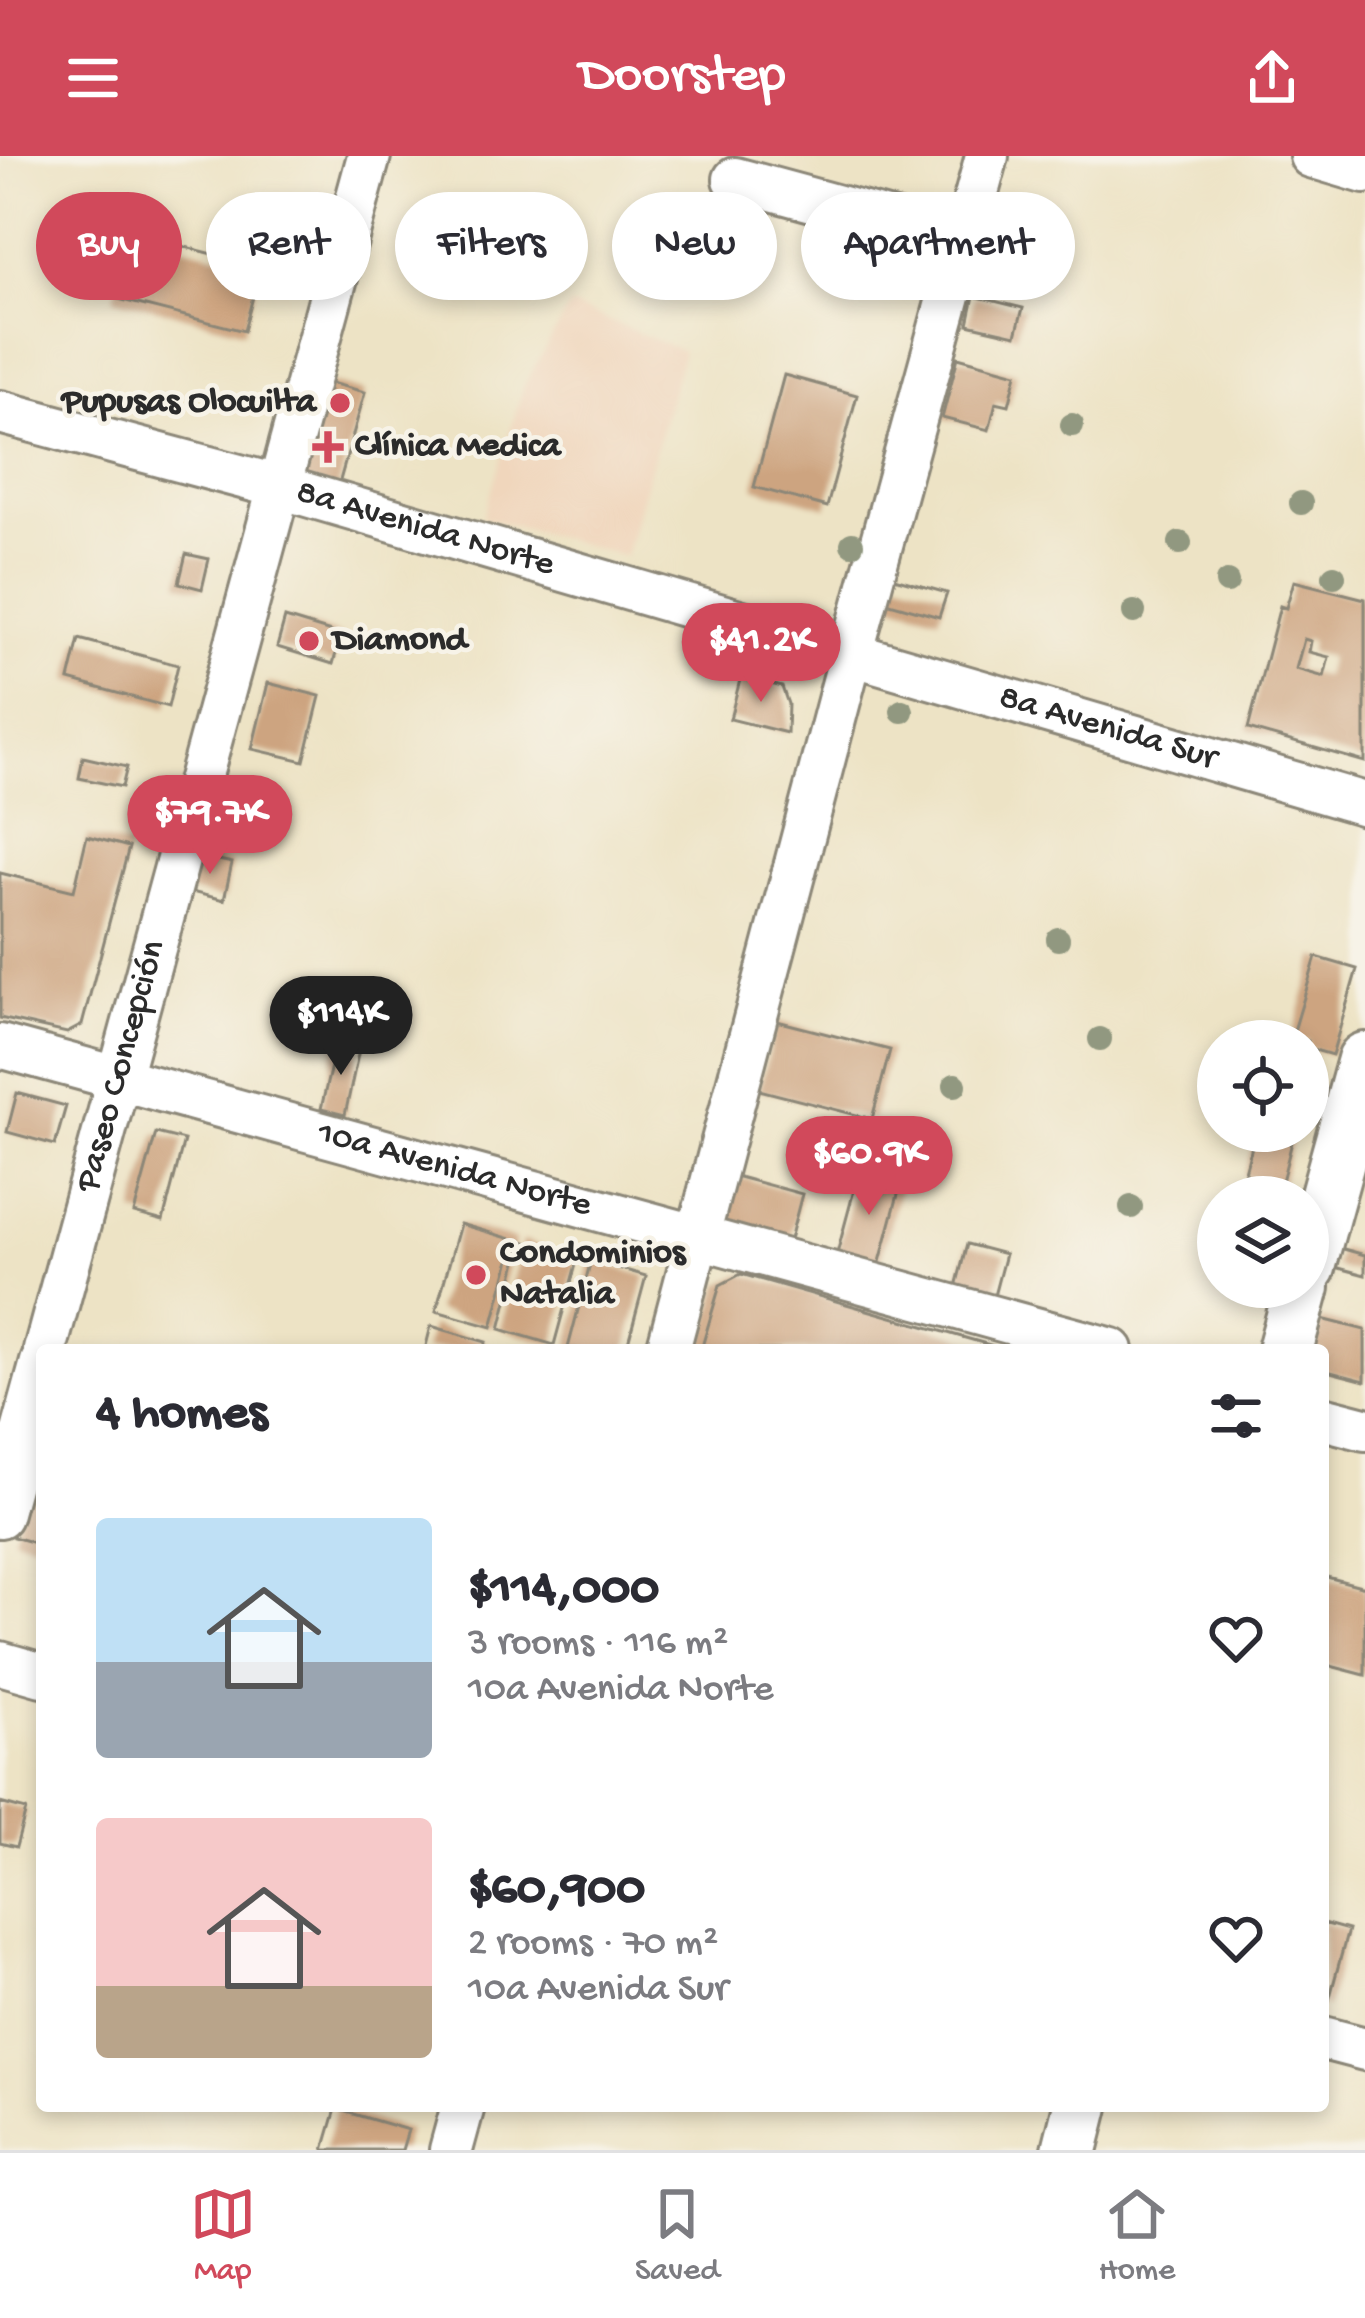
<!DOCTYPE html>
<html lang="en">
<head>
<meta charset="utf-8">
<style>
  :root { --surface:#fff; --page:#f7f7f7; --text:#2b2b33; --muted:#7c7c81; --line:#e1e1e2; --accent:#d1495b }
  body { margin:0; font-family:"Gochi Hand",sans-serif; background:var(--page); color:var(--text); height:100vh; display:flex; flex-direction:column; font-size:45px; white-space:nowrap }
  * { box-sizing:border-box; margin:0 }
  p { font-size:39px; color:var(--muted) }
  .icon { flex:none; width:66px; height:66px; fill:none; stroke:currentColor; stroke-width:2; stroke-linecap:round; stroke-linejoin:round }
  .map { position:relative; flex:1; overflow:hidden }
  .side { position:absolute; left:36px; top:1188px; width:1293px; height:768px; display:flex; flex-direction:column; background:var(--surface); border-radius:12px; box-shadow:0 6px 18px #0003 }
  .side>* { flex:none }
  .guide { position:absolute; left:36px; top:36px; width:1293px; height:108px; display:flex; gap:24px }
  .controls { position:absolute; left:1197px; top:864px; display:grid; gap:24px }
  .controls a { display:grid; place-items:center; width:132px; height:132px; border-radius:50%; background:var(--surface); box-shadow:0 6px 18px #0003; font-size:60px }
  .price { position:absolute; translate:-50% -102px; padding:0 27px; border-radius:42px; background:var(--accent); color:#fff; font-size:39px; line-height:78px; filter:drop-shadow(0 3px 6px #0008) }
  .price::after { content:''; position:absolute; left:50%; top:72px; width:36px; height:27px; margin-left:-18px; background:inherit; clip-path:polygon(0 0,100% 0,50% 100%) }
  .price.active { background:#222; color:#fff }
  ul { padding:0; list-style:none }
  li { display:flex; align-items:center; gap:36px; height:300px; padding:0 60px }
  li span { display:grid; place-items:center; flex:none; width:336px; height:240px; border-radius:12px; color:#555 }
  li>.icon { margin-inline-start:auto }
  span .icon { width:144px; height:144px; fill:#fffc; stroke-width:1 }
  li b { font-size:51px }
  h2 { display:flex; justify-content:space-between; align-items:center; height:144px; padding:0 60px; font-size:51px }
  .tag { padding:0 42px; border-radius:54px; background:var(--surface); box-shadow:0 6px 18px #0003; font-size:42px; line-height:108px }
  .tag.active { background:var(--accent); color:#fff }
  header { display:flex; justify-content:space-between; align-items:center; height:156px; padding:0 60px; background:var(--accent); color:#fff; font-size:54px; font-weight:600 }
  .tabs { display:flex; justify-content:space-around; align-items:center; height:168px; border-top:3px solid var(--line); background:var(--surface); font-size:33px; color:var(--muted) }
  .tabs a { display:grid; justify-items:center; gap:6px }
  .tabs .active { color:var(--accent) }
  .map>svg:first-child { display:block }
  .built { fill:#f0d6bc }
  .building { fill:#cda480; fill-rule:evenodd }
  .lines { fill:none; stroke-linecap:round; stroke-linejoin:round }
  .minor-casing { stroke:#8c8778; stroke-width:48 }
  .major-casing { stroke:#8c8778; stroke-width:60 }
  .minor { stroke:#fff; stroke-width:42 }
  .major { stroke:#fff; stroke-width:54 }
  .tree { fill:#919880 }
  .poi-dot { fill:#d1495b; stroke:#f7f3e8; stroke-width:4.5 }
  .labels { text-anchor:middle; dominant-baseline:central; stroke-width:9; stroke-linejoin:round; paint-order:stroke }
  .poi-label { font-size:36px; font-weight:bold; fill:#2b2b2b; stroke:#f7f3e8; text-anchor:start }
  .street-label { font-size:36px; fill:#2b2b2b; stroke:#f7f3e8 }
</style>
</head>
<body>
<header><svg class="icon" aria-label="menu" viewBox="0 0 24 24"><path d="M4 6h16M4 12h16M4 18h16"/></svg>Doorstep<svg class="icon" aria-label="share" viewBox="0 0 24 24"><path d="M12 15V3M7 8l5-5 5 5M5 13v7h14v-7"/></svg></header>
<div class="map">
<svg width="1365" height="1994" viewBox="0 0 1365 1994">
  <rect width="100%" height="100%" fill="#f7f3e8"/>
  <filter id="ink" filterUnits="userSpaceOnUse"><feTurbulence type="fractalNoise" baseFrequency=".00833" numOctaves="2"/><feDisplacementMap in="SourceGraphic" scale="24" xChannelSelector="R" yChannelSelector="G"/><feConvolveMatrix kernelMatrix="1 2 1 2 8 2 1 2 1" color-interpolation-filters="sRGB"/></filter>
  <filter id="wash" filterUnits="userSpaceOnUse"><feTurbulence type="fractalNoise" baseFrequency=".004" numOctaves="4" result="noise"/><feDisplacementMap in="SourceGraphic" scale="48" xChannelSelector="R" yChannelSelector="G"/><feGaussianBlur stdDeviation="2.7" result="paint"/><feColorMatrix in="noise" values="0 0 0 0 0 0 0 0 0 0 0 0 0 0 0 0 0 1.4 0 .05"/><feComposite in="paint" operator="in"/></filter>
  <g filter="url(#wash)">
    <rect width="100%" height="100%" fill="#ede3c5"/>
    <path class="built" d="M570 149 683 195 625 400 483 361 524 230Z"/>
    <g id="blocks">
      <path class="building" d="M130 77 261 110 244 175 114 142Z
        M974 140 1023 152 1016 179 968 168Z
        M958 201 1017 217 1009 249 996 246 989 274 942 262Z
        M784 219 857 239 827 351 754 331Z
        M323 225 365 236 337 335 301 323Z
        M186 398 209 403 202 433 179 427Z
        M894 422 947 437 939 461 886 446Z
        M1294 425 1365 443V606L1248 573 1280 450 1286 452ZM1304 483 1311 485 1309 496 1329 501 1324 521 1296 513Z
        M285 462 341 479 333 508 277 491Z
        M79 483 178 509 168 551 69 524Z
        M741 520 782 531 788 548 787 577 730 563Z
        M268 527 320 540 304 605 252 593Z
        M83 601 127 611 122 631 79 622Z
        M87 680 129 691 82 869 67 877 0 862V717L74 735Z
        M196 699 232 707 224 744 187 735Z
        M1316 801 1357 813 1332 899 1308 892V885H1291Z
        M777 865 890 894 872 963 759 934Z
        M337 884 360 889 345 959 321 953Z
        M17 937 66 950 55 989 7 976Z
        M1256 975 1293 982 1281 1029 1244 1020Z
        M156 977 184 984 163 1065 134 1057Z
        M861 1008 903 1020 877 1117 835 1105Z
        M731 1019 802 1038 788 1091 718 1073Z
        M460 1068 515 1084 492 1171 436 1155Z
        M522 1085 578 1101 554 1189 500 1173Z
        M967 1088 1005 1098 994 1140 956 1131Z
        M1340 1092 1365 1099V1119L1335 1111Z
        M591 1104 646 1120 626 1194 568 1192Z
        M741 1118 1004 1193V1194H701L720 1129Z
        M1322 1163 1365 1174V1225L1323 1214V1194H1314Z
        M431 1170 486 1186 484 1194H425Z
        M41 1280H42V1389L13 1381Z
        M1323 1420 1365 1431V1519L1323 1508Z
        M0 1647 26 1654 16 1691 0 1687Z
        M1323 1767 1348 1774 1327 1852 1323 1850Z
        M336 1953 408 1974 402 1994H324Z"/>
    </g>
  </g>
  <g filter="url(#ink)">
    <use href="#blocks" fill-opacity="0" stroke="#8c8778" stroke-width="3"/>
    <g class="lines">
      <defs>
        <g id="minor">
          <path d="M1311 0 1365 16"/>
          <path d="M735 23 964 85"/>
          <path id="s1" d="M0 256 280 331 1365 648"/>
          <path id="s2" d="M0 890 1112 1194"/>
          <path id="s3" d="M45 1194 369 0"/>
          <path d="M668 1194 851 499 987 0"/>
          <path d="M1323 1262 1365 1273"/>
          <path d="M0 1360 42 1206"/>
          <path d="M0 1507 42 1519"/>
          <path d="M1323 1882 1365 1893"/>
          <path d="M451 1994 463 1950"/>
        </g>
        <path id="major" d="M1308 1111 1365 904
          M1285 1194 1302 1131
          M1070 1994 1081 1950"/>
      </defs>
      <use href="#minor" class="minor-casing"/>
      <use href="#major" class="major-casing"/>
      <use href="#minor" class="minor"/>
      <use href="#major" class="major"/>
    </g>
    <g class="tree">
      <circle cx="1072" cy="269" r="12"/>
      <circle cx="1301" cy="347" r="12"/>
      <circle cx="1180" cy="387" r="12"/>
      <circle cx="852" cy="388" r="12"/>
      <circle cx="1334" cy="420" r="12"/>
      <circle cx="1227" cy="426" r="12"/>
      <circle cx="1134" cy="456" r="12"/>
      <circle cx="902" cy="555" r="12"/>
      <circle cx="1058" cy="783" r="12"/>
      <circle cx="1100" cy="883" r="12"/>
      <circle cx="955" cy="929" r="12"/>
      <circle cx="1131" cy="1051" r="12"/>
    </g>
  </g>
  <g class="poi-dot">
    <circle cx="340" cy="247" r="12"/>
    <path d="M322 273h12v12h12v12h-12v12h-12v-12h-12v-12h12z"/>
    <circle cx="309" cy="485" r="12"/>
    <circle cx="476" cy="1119" r="12"/>
  </g>
  <g class="labels">
    <g class="poi-label">
      <text x="316" y="247" text-anchor="end">Pupusas Olocuilta</text>
      <text x="355" y="291">Clínica Medica</text>
      <text x="333" y="485">Diamond</text>
      <text x="500" y="1098">Condominios<tspan x="500" dy="41">Natalia</tspan></text>
    </g>
    <g class="street-label">
      <text stroke="none"><textPath href="#s1" startOffset="441">8a Avenida Norte</textPath></text>
      <text stroke="none"><textPath href="#s1" startOffset="1152">8a Avenida Sur</textPath></text>
      <text stroke="none"><textPath href="#s3" startOffset="294">Paseo Concepción</textPath></text>
      <text stroke="none"><textPath href="#s2" startOffset="471">10a Avenida Norte</textPath></text>
    </g>
  </g>
</svg>
<div class="controls">
<a><svg class="icon" aria-label="locate" viewBox="0 0 24 24"><circle cx="12" cy="12" r="6"/><path d="M12 2v4M12 18v4M2 12h4M18 12h4"/></svg></a>
<a><svg class="icon" aria-label="layers" viewBox="0 0 24 24"><path d="M12 4l9 5-9 5-9-5zM3 14l9 5 9-5"/></svg></a>
</div>
<b class="price" style="left:761px;top:549px">$41.2K</b>
<b class="price" style="left:210px;top:721px">$79.7K</b>
<b class="price active" style="left:341px;top:922px">$114K</b>
<b class="price" style="left:869px;top:1062px">$60.9K</b>
<div class="guide">
<a class="tag active">Buy</a>
<a class="tag">Rent</a>
<a class="tag">Filters</a>
<a class="tag">New</a>
<a class="tag">Apartment</a>
</div>
<section class="side">
<h2>4 homes<svg class="icon" aria-label="filters" viewBox="0 0 24 24"><path d="M4 7h16M4 17h16"/><circle cx="9" cy="7" r="2"/><circle cx="15" cy="17" r="2"/></svg></h2>
<ul>
<li><span style="background:linear-gradient(#bfe0f5 60%,#9aa5b1 0)"><svg class="icon" aria-label="home" viewBox="0 0 24 24"><path d="M3 11l9-7 9 7M6 9v11h12V9"/></svg></span><div><b>$114,000</b><p>3 rooms · 116 m²</p><p>10a Avenida Norte</p></div><svg class="icon" aria-label="heart" viewBox="0 0 24 24"><path d="M12 20l-8-8c-3-5 5-10 8-4 3-6 11-1 8 4z"/></svg></li>
<li><span style="background:linear-gradient(#f6c9c9 70%,#b9a48a 0)"><svg class="icon" aria-label="home" viewBox="0 0 24 24"><path d="M3 11l9-7 9 7M6 9v11h12V9"/></svg></span><div><b>$60,900</b><p>2 rooms · 70 m²</p><p>10a Avenida Sur</p></div><svg class="icon" aria-label="heart" viewBox="0 0 24 24"><path d="M12 20l-8-8c-3-5 5-10 8-4 3-6 11-1 8 4z"/></svg></li>
</ul>
</section>
</div>
<nav class="tabs">
<a class="active"><svg class="icon" aria-label="map" viewBox="0 0 24 24"><path d="M3 6l6-2 6 2 6-2v14l-6 2-6-2-6 2zM9 4v14M15 6v14"/></svg>Map</a>
<a><svg class="icon" aria-label="saved" viewBox="0 0 24 24"><path d="M7 4h10v16l-5-4-5 4z"/></svg>Saved</a>
<a><svg class="icon" aria-label="home" viewBox="0 0 24 24"><path d="M3 11l9-7 9 7M6 9v11h12V9"/></svg>Home</a>
</nav>
</body>
</html>
